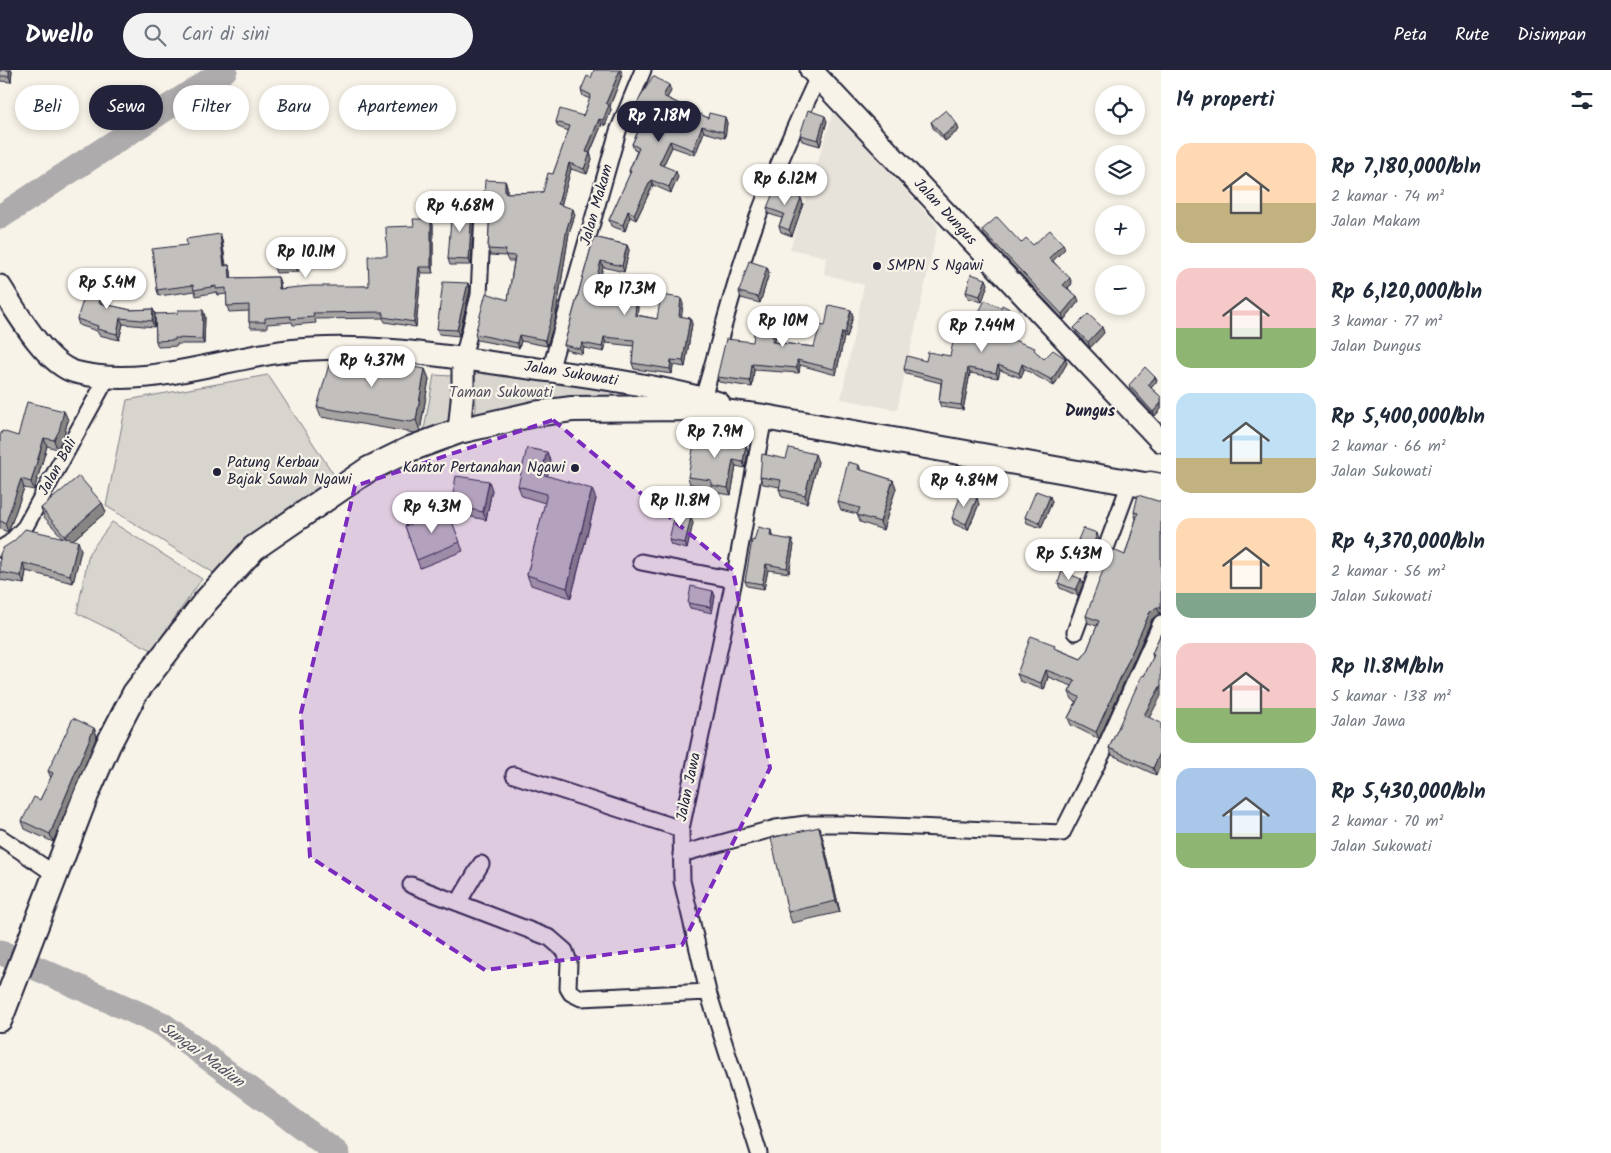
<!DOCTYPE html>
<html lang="id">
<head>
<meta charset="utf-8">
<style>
  :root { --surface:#fff; --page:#f2f2f3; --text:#1f2937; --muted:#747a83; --accent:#22223b }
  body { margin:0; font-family:Kalam,sans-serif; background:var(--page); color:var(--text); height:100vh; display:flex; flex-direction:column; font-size:19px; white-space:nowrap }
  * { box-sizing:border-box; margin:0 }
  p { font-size:16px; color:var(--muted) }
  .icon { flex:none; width:28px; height:28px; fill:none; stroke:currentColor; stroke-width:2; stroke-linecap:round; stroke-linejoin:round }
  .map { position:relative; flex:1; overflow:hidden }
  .details { display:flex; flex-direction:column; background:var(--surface); width:450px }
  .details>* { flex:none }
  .hud { position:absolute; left:15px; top:15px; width:475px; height:45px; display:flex; gap:10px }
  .fabs { position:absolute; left:1095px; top:15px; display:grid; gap:10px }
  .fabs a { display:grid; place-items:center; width:50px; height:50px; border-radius:50%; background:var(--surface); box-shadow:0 2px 8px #0003; font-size:25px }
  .price { position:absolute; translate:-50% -42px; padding:0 11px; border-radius:18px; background:#fff; color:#222; font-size:16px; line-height:32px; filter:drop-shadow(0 1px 2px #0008) }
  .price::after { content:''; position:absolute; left:50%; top:30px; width:15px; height:11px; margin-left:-8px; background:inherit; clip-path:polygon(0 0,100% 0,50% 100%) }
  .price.active { background:var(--accent); color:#fff }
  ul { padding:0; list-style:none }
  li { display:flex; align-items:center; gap:15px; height:125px; padding:0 15px }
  li span { display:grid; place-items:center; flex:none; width:140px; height:100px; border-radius:15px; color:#555 }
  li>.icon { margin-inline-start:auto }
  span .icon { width:60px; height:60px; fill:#fffc; stroke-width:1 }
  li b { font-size:21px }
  h2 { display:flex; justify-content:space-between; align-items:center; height:60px; padding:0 15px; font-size:21px }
  .chip { padding:0 18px; border-radius:22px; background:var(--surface); box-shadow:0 2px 8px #0003; font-size:18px; line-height:45px }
  .chip.active { background:var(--accent); color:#fff }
  header { display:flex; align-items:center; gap:30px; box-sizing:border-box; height:70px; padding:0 25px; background:var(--accent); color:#fff }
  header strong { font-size:24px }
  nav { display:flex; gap:28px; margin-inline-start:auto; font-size:18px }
  .search { width:350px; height:45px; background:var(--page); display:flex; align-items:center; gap:12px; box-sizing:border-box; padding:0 18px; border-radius:28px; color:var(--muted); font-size:19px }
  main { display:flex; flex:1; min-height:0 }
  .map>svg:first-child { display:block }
  .built { fill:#e7e3db }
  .green { fill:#d8d5cf; stroke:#7d7c85 }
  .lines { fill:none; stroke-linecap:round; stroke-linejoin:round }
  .river { stroke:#aeabad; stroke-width:25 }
  .street-casing { stroke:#22223b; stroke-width:19 }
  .secondary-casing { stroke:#22223b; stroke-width:25 }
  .primary-casing { stroke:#22223b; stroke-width:28 }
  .highway-casing { stroke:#22223b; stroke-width:31 }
  .street { stroke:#f7f3e8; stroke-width:15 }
  .secondary { stroke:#f7f3e8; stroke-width:21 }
  .primary { stroke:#f7f3e8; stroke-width:24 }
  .highway { stroke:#f7f3e8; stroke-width:28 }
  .wall { fill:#a7a4a3; stroke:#22223b }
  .shaded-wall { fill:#888684; stroke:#22223b }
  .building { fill:#c2bfbd; stroke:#22223b }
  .marked { fill:#7b2cbf; fill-opacity:0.2; stroke:#7b2cbf; stroke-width:4; stroke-dasharray:10 6; stroke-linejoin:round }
  .poi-dot { fill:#22223b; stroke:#f7f3e8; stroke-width:2 }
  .labels { text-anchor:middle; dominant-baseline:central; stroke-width:4.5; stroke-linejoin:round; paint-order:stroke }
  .street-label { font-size:15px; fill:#22223b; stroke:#f7f3e8 }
  .poi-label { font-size:15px; fill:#22223b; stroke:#f7f3e8; text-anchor:start }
  .park-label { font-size:15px; fill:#504f60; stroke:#f7f3e8 }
  .neighbourhood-label { font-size:16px; font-weight:bold; fill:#22223b; stroke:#f7f3e8 }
  .water-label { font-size:16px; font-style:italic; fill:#535263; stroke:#f7f3e8 }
</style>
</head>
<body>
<header>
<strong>Dwello</strong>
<div class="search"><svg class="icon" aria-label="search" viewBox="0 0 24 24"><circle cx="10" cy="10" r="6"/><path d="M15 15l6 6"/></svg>Cari di sini</div>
<nav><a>Peta</a><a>Rute</a><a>Disimpan</a></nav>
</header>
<main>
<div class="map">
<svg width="1161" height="1083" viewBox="0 0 1161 1083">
  <rect width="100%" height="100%" fill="#f7f3e8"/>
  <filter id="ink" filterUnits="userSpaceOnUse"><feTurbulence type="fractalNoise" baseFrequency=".02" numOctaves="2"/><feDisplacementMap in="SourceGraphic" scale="10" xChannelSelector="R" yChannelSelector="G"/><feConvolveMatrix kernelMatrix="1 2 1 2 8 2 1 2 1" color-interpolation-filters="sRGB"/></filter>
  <g filter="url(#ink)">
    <path class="built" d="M834 40 938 156 897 340 841 329 864 215 824 204 826 187 790 179Z"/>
    <path class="green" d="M475 299 612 318 609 333 473 351 476 338Z
      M268 305 336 408 242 474 214 503 106 436 127 330Z
      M434 305 452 306 456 316 452 352 423 365Z
      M112 452 202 509 152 580 77 543 89 483Z"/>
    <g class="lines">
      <path class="river" d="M0 147 225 0
        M0 882 162 954 337 1083"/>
      <defs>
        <path id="street" d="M463 288 479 225 483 143
          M550 301 618 61 643 0
          M703 328C717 282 728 236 743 190 763 127 790 67 818 7
          M0 479 10 473 25 457 107 308
          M641 492 734 510
          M1075 562 1130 413
          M514 705 681 759
          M0 767 56 805
          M681 784 776 758 806 754H844L1062 763 1103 682 1161 553
          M411 815 550 868 565 881 569 892 568 918 571 923 581 928 708 922
          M458 833 481 794
          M759 1083 708 922 682 811 681 759 734 510 764 347"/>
        <path id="secondary" d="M811 0 1161 371
          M0 216C16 241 46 294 75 302 144 320 219 289 288 281 369 272 450 287 530 298 593 307 658 315 719 333
          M459 361 463 320V288"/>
        <path id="primary" d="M0 949 86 725 108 675 135 623 205 532 254 478 369 399 410 379 459 361 534 344 572 339 690 338 764 347 1150 416"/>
        <path id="highway" d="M1150 416 1161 418"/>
      </defs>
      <use href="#street" class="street-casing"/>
      <use href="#secondary" class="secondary-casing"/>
      <use href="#primary" class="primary-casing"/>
      <use href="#highway" class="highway-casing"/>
      <use href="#street" class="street"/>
      <use href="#secondary" class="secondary"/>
      <use href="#primary" class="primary"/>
      <use href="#highway" class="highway"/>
    </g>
    <path class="wall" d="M0 0H12L11 12 0 11Z
      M622 5 610 36 611 40 605 56 602 54 590 83 592 89 587 104 571 99 561 135 575 145 569 163 555 251 547 276 521 271 519 278 477 270 475 264 508 230 514 191H508L506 186 490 185 488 179 490 138 486 134 484 129 505 111 507 116V123L543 122 553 104 569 61 558 57 556 52 583 46 590 29 583 26 581 20 591 8Z
      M671 21 667 28 708 48 725 47 727 53 725 68 704 62 695 85 672 77 663 96 678 107 671 123 653 115 636 150 630 147 625 161 611 156 609 150 630 104 629 101 637 81 634 80 632 74 639 59 637 58 635 53 642 40 639 38 637 33Z
      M827 51 820 76 802 71 800 65Z
      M931 52 959 60 945 71 933 58Z
      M801 128 803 134 792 166 781 162 779 156 782 148 769 144 767 138Z
      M472 137 474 142 471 195H450L448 189Z
      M431 149 433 155V203H421L416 257 385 252 383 248 315 249 316 253 293 255 292 252 267 254V258H251L249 252V241L229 242 227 236V224L218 225 217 222 196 226 195 221 159 226 157 220 187 175 220 164 222 170 226 195H229L231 201V208L278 207 280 213 281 219 369 216 414 156Z
      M982 160 1021 173 1033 175 1063 174 1065 179 1053 191 1072 214 1068 218 1079 231 1064 250 984 165Z
      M594 167 627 175 629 180 624 202 603 197 597 218 617 228 616 229 638 237 637 245 657 249 683 234 681 247 690 248 692 254 685 297 673 295 672 304 634 299 632 293 634 276 606 273 604 282 584 278 582 284 566 280 564 275Z
      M295 183 297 189 298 202 276 203 274 197Z
      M767 197 769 203 760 233 741 228 739 222Z
      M468 213 470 219 459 266 439 264 437 259Z
      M988 214 982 232 968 228 966 222Z
      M108 219 103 234 131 240 153 239 155 244 205 246 204 274H177V276L158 277 156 271 155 247 154 257 123 254 119 270 99 265 97 261 79 255 77 249Z
      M851 240 853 246 847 268 844 267 836 305 800 295 799 303 754 300 752 317 719 312 717 307 753 272 777 255 775 272 814 277 825 256Z
      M1019 248 1011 269 1037 283 1044 289 1065 288 1067 293 1054 316 1024 299 1021 308 1000 300 998 308 970 303 963 340 941 337 939 332 941 313 906 304 904 299 926 291 950 286 975 250Z
      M1102 257 1104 263 1090 278 1077 263 1074 258Z
      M425 299 429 309 420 361 414 363 321 347 317 337Z
      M1155 307 1157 311 1151 318 1161 327V339L1155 346 1130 319 1129 315Z
      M64 341 68 350 63 369 57 379 47 376 34 420 24 418 9 460 8 462 0 459V366H18Z
      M736 370 737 374 746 375 748 382 745 398 736 396 731 425 713 422 711 417 690 414 688 407Z
      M786 389 818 392 807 433 782 427 779 419 780 417 763 414 760 407Z
      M551 392 547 406 596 429 571 528 531 515 527 505 545 433 522 426 518 416Z
      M859 395 861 400 893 410 896 418 883 460 860 452 857 444 841 440 838 432Z
      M492 420 486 450 454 443 451 435Z
      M1052 432 1041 458 1027 453 1025 447Z
      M1161 432V544H1160L1152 549 1099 669 1071 655 1068 648 1076 632 1072 629 1069 622 1072 616 1048 607 1044 620 1020 611 1017 604 1057 579 1081 589 1086 583 1097 556 1088 553 1086 546 1125 485 1136 449 1134 442Z
      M102 433 106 442 73 470 81 480 73 513 26 501 24 514 0 510V484L62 467 44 447 41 438Z
      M979 434 968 460 954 454 952 448Z
      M447 439 463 481 420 498 405 456Z
      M693 453 687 479 671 475 669 470Z
      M771 460 773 465V467L794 475 789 503 768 500 764 519 747 516 745 511 754 471Z
      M1099 469 1095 482 1080 476 1078 470Z
      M1056 485 1051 498 1041 494 1040 492Z
      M1058 513 1083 514 1078 526 1060 518Z
      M713 521 715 526 712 543 690 538 688 533Z
      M1161 563 1149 647 1156 705 1112 685 1109 678 1153 588 1152 584Z
      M94 658 97 666 53 772 25 759 22 751 40 730 51 708 48 701Z
      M819 757 823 769 840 842 792 853 788 842Z"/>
    <path class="shaded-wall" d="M9 0H12L11 12 9 6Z
      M620 0H621L622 5 610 36 611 40 605 56 603 50 606 33Z
      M669 15 671 21 665 32 663 26Z
      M825 46 827 51 820 76 818 70Z
      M725 47 727 53 725 68 723 62Z
      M599 49 602 54 588 87 586 82Z
      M957 54 959 60 945 71 943 66Z
      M702 56 704 62 695 85 693 80Z
      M670 71 672 77 661 100 659 94Z
      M590 83 592 89 587 104 584 99Z
      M569 93 571 99 560 140 558 134Z
      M676 101 678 107 671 123 669 117Z
      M651 110 653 115 636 150 634 144Z
      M505 111 507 116V129L505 123Z
      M801 128 803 134 792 166 789 160Z
      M472 137 474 142 471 195 469 190Z
      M573 139 575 145 569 163 555 251 547 276 545 270 567 158Z
      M628 141 630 147 625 161 623 155Z
      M431 149 433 155V203L431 197Z
      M220 164 222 170 226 201 224 196Z
      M1063 174 1065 179 1051 193 1049 188Z
      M627 175 629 180 624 202 622 196Z
      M295 183 297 189 298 202 295 196Z
      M601 191 603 197 596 223 594 217Z
      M229 195 231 201 232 214 230 208Z
      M419 197 421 203 416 257 414 252Z
      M767 197 769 203 760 233 758 227Z
      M278 207 280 213 281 225 279 219Z
      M1070 208 1072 214 1065 220 1063 215Z
      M986 209 988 214 982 232 980 226Z
      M468 213 470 219 459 266 457 260Z
      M106 214 108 219 101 239 99 233Z
      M614 223 617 228 615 235 613 229Z
      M1077 226 1079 231 1064 250 1062 244Z
      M681 228 683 234 681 252 679 246Z
      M636 232 638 237 637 251 635 245Z
      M153 239 155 245 154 257 152 251Z
      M203 240 205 246 204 274 202 269Z
      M851 240 853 246 847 268 845 263Z
      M1017 243 1019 248 1009 273 1008 268Z
      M120 248 123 254 119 270 117 264Z
      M690 248 692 254 685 297 683 291Z
      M775 250 777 255 774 278 772 272Z
      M1102 257 1104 263 1090 278 1088 272Z
      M842 262 844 267 836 305 834 299Z
      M519 265 521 271 519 278 517 273Z
      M604 267 606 273 604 282 602 277Z
      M582 273 584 278 582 284 580 279Z
      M1065 288 1067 293 1054 316 1052 310Z
      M671 290 673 295 672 304 670 299Z
      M797 290 800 295 799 303 797 298Z
      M752 294 754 300 752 317 750 311Z
      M1022 294 1024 299 1021 308 1019 303Z
      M998 295 1000 300 998 308 996 303Z
      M968 298 970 303 963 340 961 335Z
      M425 299 429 309 420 361 416 350Z
      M1155 307 1157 311 1150 319 1148 315Z
      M1161 333V339L1155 346 1153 342Z
      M64 341 68 350 63 369 57 379 54 370Z
      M44 368 47 376 34 420 31 412Z
      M746 375 748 382 745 398 743 392Z
      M547 382 551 392 545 415 541 404Z
      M815 384 818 392 807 433 805 425Z
      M733 390 736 396 731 425 728 418Z
      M21 409 24 418 9 460 8 462 5 453Z
      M893 410 896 418 883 460 880 452Z
      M489 411 492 420 486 450 483 442Z
      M592 419 596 429 571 528 567 518Z
      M1050 426 1052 432 1041 458 1039 453Z
      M977 428 979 434 968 460 966 454Z
      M102 433 106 442 68 474 65 466Z
      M691 447 693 453 687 479 685 473Z
      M771 460 773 465 772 471 770 466Z
      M1097 463 1099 469 1095 482 1093 476Z
      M792 470 794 475 789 503 787 498Z
      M78 471 81 480 73 513 70 505Z
      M1055 482 1056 485 1051 498 1050 495Z
      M23 493 26 501 24 514 21 506Z
      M766 494 768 500 764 519 762 514Z
      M1081 509 1083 514 1078 526 1076 520Z
      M713 521 715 526 712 543 710 537Z
      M1157 537 1160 544 1152 549 1099 669 1096 662 1150 542Z
      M1046 600 1048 607 1044 620 1041 613Z
      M1161 615V626L1147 652 1144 645Z
      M94 658 97 666 53 772 50 764Z
      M1161 681V694L1156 705 1153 698Z
      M819 757 823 769 840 842 836 831Z"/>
    <path class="building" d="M0 0H9V6H0Z
      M594 0H620L606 33 609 35 603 50 599 49 586 82 590 83 584 99 569 93 558 134 573 139 567 158 552 245 545 270 519 265 517 273 475 264 486 223 508 230 515 186 505 185 506 180 488 179 490 138 489 133 484 129 485 110 505 111V123L543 122 548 103 553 104 570 56 556 52 560 39 583 46 591 25 581 20 587 6 591 8Z
      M653 6 669 15 663 26 708 48 709 43 725 47 723 62 702 56 693 80 670 71 659 94 676 101 669 117 651 110 634 144 628 141 623 155 609 150 631 101H629L639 78 632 74 641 56 635 53 643 36 637 33Z
      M808 40 825 46 818 70 800 65Z
      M946 40 957 54 943 66 931 52Z
      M775 118 801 128 789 160 779 156 784 144 767 138Z
      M452 135 472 137 469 190 448 189Z
      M997 147 1021 173 1026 168 1033 175 1050 160 1063 174 1049 188 1070 208 1063 215 1077 226 1062 244 982 160Z
      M413 149H431V197H419L414 252 383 247V242L313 243 314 247 291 249 290 246 265 248V252H249V235L227 236 226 218 216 219V216L194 220 193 215 157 220 152 179 187 175 186 169 220 164 224 196 229 195 230 208 278 207 279 219 311 216H369L368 186H387L386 157 414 156Z
      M594 167 627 175 622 196 601 191 594 217 614 223 613 229 636 232 635 245 657 249 661 225 681 228 679 246 690 248 683 291 671 290 670 299 632 293 634 270 604 267 602 277 582 273 580 279 564 275Z
      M295 183V196L274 197V184Z
      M749 191 767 197 758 227 739 222Z
      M971 204 986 209 980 226 966 222Z
      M90 209 106 214 99 233 131 240 153 239 152 251 120 248 117 264 97 259 98 256 77 249Z
      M443 212 468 213 457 260 437 259Z
      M985 230 1001 238 1002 235 1017 243 1008 268 1035 278 1034 280 1044 289 1053 280 1065 288 1052 310 1022 294 1019 303 998 295 996 303 968 298 961 335 939 332 942 309 904 299 907 286 926 291 928 282 950 286 959 246 975 250Z
      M829 235 851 240 845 263 842 262 834 299 797 290V298L752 294 750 311 717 307 726 269 753 272 756 247 775 250 772 272 814 277 820 255 825 256Z
      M178 240H203L202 269 175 268V270L156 271 155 244 178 243Z
      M1088 244 1102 257 1088 272 1074 258Z
      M332 284 425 299 416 350 410 352 317 337Z
      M1145 297 1155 307 1148 315 1161 327V333L1153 342 1129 315Z
      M27 332 64 341 59 361 54 370 44 368 31 412 21 409 6 452 5 453 0 451V366L2 361 18 366Z
      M696 363 736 370V373L746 375 743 392 733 390 728 418 711 415V410L688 407Z
      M527 378 547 382 541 404 592 419 567 518 527 505 547 424 518 416Z
      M789 378 815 384 805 425 779 419 781 410 760 407 762 384 786 389Z
      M848 392 859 395 858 399 893 410 880 452 857 445 860 438 838 432Z
      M79 406 102 433 65 466 41 438Z
      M456 406 489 411 483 442 451 435Z
      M1036 421 1050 426 1039 453 1025 447Z
      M962 422 977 428 966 454 952 448Z
      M1138 425 1161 432V538L1157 537 1150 542 1096 662 1068 648 1079 627 1069 622 1075 611 1046 600 1041 613 1017 604 1031 566 1055 575 1054 578 1081 589 1086 583 1099 551 1086 546 1111 479 1125 485 1138 443 1134 442Z
      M447 439 460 472 417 490 405 456Z
      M675 444 691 447 685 473 669 470Z
      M758 457 771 460 770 466 792 470 787 498 766 494 762 514 745 511 752 470 754 471Z
      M1083 458 1097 463 1093 476 1078 470Z
      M25 459 78 471 70 505 23 493 21 506 0 502V484L3 478 14 471Z
      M1046 478 1055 482 1050 495 1040 492Z
      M1062 501 1081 509 1076 520 1058 513Z
      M691 516 713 521 710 537 688 533Z
      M1161 563V615L1144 645 1161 653V681L1153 698 1109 678 1142 605 1144 606 1154 585 1152 584Z
      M73 648 94 658 50 764 22 751 34 727 40 730 53 703 48 701Z
      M819 757 836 831 788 842 771 768Z"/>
  </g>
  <path class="marked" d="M553 350 733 500 770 698 682 875 485 900 310 787 301 643 355 416Z"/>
  <g class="poi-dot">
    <circle cx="877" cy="196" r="5"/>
    <circle cx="575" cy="398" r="5"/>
    <circle cx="217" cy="402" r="5"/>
  </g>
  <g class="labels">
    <g class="street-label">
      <text transform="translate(597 135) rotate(-74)">Jalan Makam</text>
      <text transform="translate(945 142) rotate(47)">Jalan Dungus</text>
      <text transform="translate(571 304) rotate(9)">Jalan Sukowati</text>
      <text transform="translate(58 397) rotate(-61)">Jalan Bali</text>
      <text transform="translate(689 717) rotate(-78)">Jalan Jawa</text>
    </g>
    <g class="poi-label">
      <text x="887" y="196">SMPN 5 Ngawi</text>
      <text x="227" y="393">Patung Kerbau<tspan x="227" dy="17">Bajak Sawah Ngawi</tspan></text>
      <text x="565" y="398" text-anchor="end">Kantor Pertanahan Ngawi</text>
    </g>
    <g class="park-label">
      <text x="501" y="323">Taman Sukowati</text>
    </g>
    <g class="neighbourhood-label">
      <text x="1090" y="341">Dungus</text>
    </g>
    <g class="water-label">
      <text transform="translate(202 985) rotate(36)">Sungai Madiun</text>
    </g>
  </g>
</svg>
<div class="fabs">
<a><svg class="icon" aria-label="locate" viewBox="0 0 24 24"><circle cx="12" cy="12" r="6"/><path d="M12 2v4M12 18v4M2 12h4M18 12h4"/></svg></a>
<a><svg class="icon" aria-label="layers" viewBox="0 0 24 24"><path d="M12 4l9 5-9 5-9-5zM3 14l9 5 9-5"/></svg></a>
<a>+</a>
<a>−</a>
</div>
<b class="price active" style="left:659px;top:73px">Rp 7.18M</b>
<b class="price" style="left:785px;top:136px">Rp 6.12M</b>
<b class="price" style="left:460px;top:163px">Rp 4.68M</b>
<b class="price" style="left:306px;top:209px">Rp 10.1M</b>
<b class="price" style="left:107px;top:240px">Rp 5.4M</b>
<b class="price" style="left:625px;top:246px">Rp 17.3M</b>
<b class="price" style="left:783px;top:278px">Rp 10M</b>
<b class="price" style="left:982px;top:283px">Rp 7.44M</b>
<b class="price" style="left:372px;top:318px">Rp 4.37M</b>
<b class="price" style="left:715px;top:389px">Rp 7.9M</b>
<b class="price" style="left:964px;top:438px">Rp 4.84M</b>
<b class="price" style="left:680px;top:458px">Rp 11.8M</b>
<b class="price" style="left:432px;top:464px">Rp 4.3M</b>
<b class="price" style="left:1069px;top:511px">Rp 5.43M</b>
<div class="hud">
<a class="chip">Beli</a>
<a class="chip active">Sewa</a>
<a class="chip">Filter</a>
<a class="chip">Baru</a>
<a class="chip">Apartemen</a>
</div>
</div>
<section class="details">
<h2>14 properti<svg class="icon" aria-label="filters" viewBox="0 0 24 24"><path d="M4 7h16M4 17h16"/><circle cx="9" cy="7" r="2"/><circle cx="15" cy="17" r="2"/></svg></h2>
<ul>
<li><span style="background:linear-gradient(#ffd9b3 60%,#c2b280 0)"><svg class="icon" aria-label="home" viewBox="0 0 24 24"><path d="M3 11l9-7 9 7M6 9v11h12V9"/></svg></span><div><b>Rp 7,180,000/bln</b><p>2 kamar · 74 m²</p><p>Jalan Makam</p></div></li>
<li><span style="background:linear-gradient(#f6c9c9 60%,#8fb573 0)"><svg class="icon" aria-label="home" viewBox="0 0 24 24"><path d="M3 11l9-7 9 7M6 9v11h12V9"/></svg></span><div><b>Rp 6,120,000/bln</b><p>3 kamar · 77 m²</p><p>Jalan Dungus</p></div></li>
<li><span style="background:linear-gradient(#bfe0f5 65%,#c2b280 0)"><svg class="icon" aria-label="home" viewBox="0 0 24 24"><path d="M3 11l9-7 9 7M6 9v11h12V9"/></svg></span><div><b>Rp 5,400,000/bln</b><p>2 kamar · 66 m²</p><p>Jalan Sukowati</p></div></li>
<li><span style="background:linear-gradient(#ffd9b3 75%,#7fa58c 0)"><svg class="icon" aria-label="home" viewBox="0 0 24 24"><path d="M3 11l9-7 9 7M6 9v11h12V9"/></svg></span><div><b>Rp 4,370,000/bln</b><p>2 kamar · 56 m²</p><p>Jalan Sukowati</p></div></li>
<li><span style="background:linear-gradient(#f6c9c9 65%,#8fb573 0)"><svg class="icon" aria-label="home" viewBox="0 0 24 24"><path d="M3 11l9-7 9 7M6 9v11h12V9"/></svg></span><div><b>Rp 11.8M/bln</b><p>5 kamar · 138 m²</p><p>Jalan Jawa</p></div></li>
<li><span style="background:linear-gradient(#a9c7e8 65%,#8fb573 0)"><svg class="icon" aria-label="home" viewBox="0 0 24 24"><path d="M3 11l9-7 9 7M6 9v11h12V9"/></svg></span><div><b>Rp 5,430,000/bln</b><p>2 kamar · 70 m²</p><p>Jalan Sukowati</p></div></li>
</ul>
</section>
</main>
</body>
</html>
